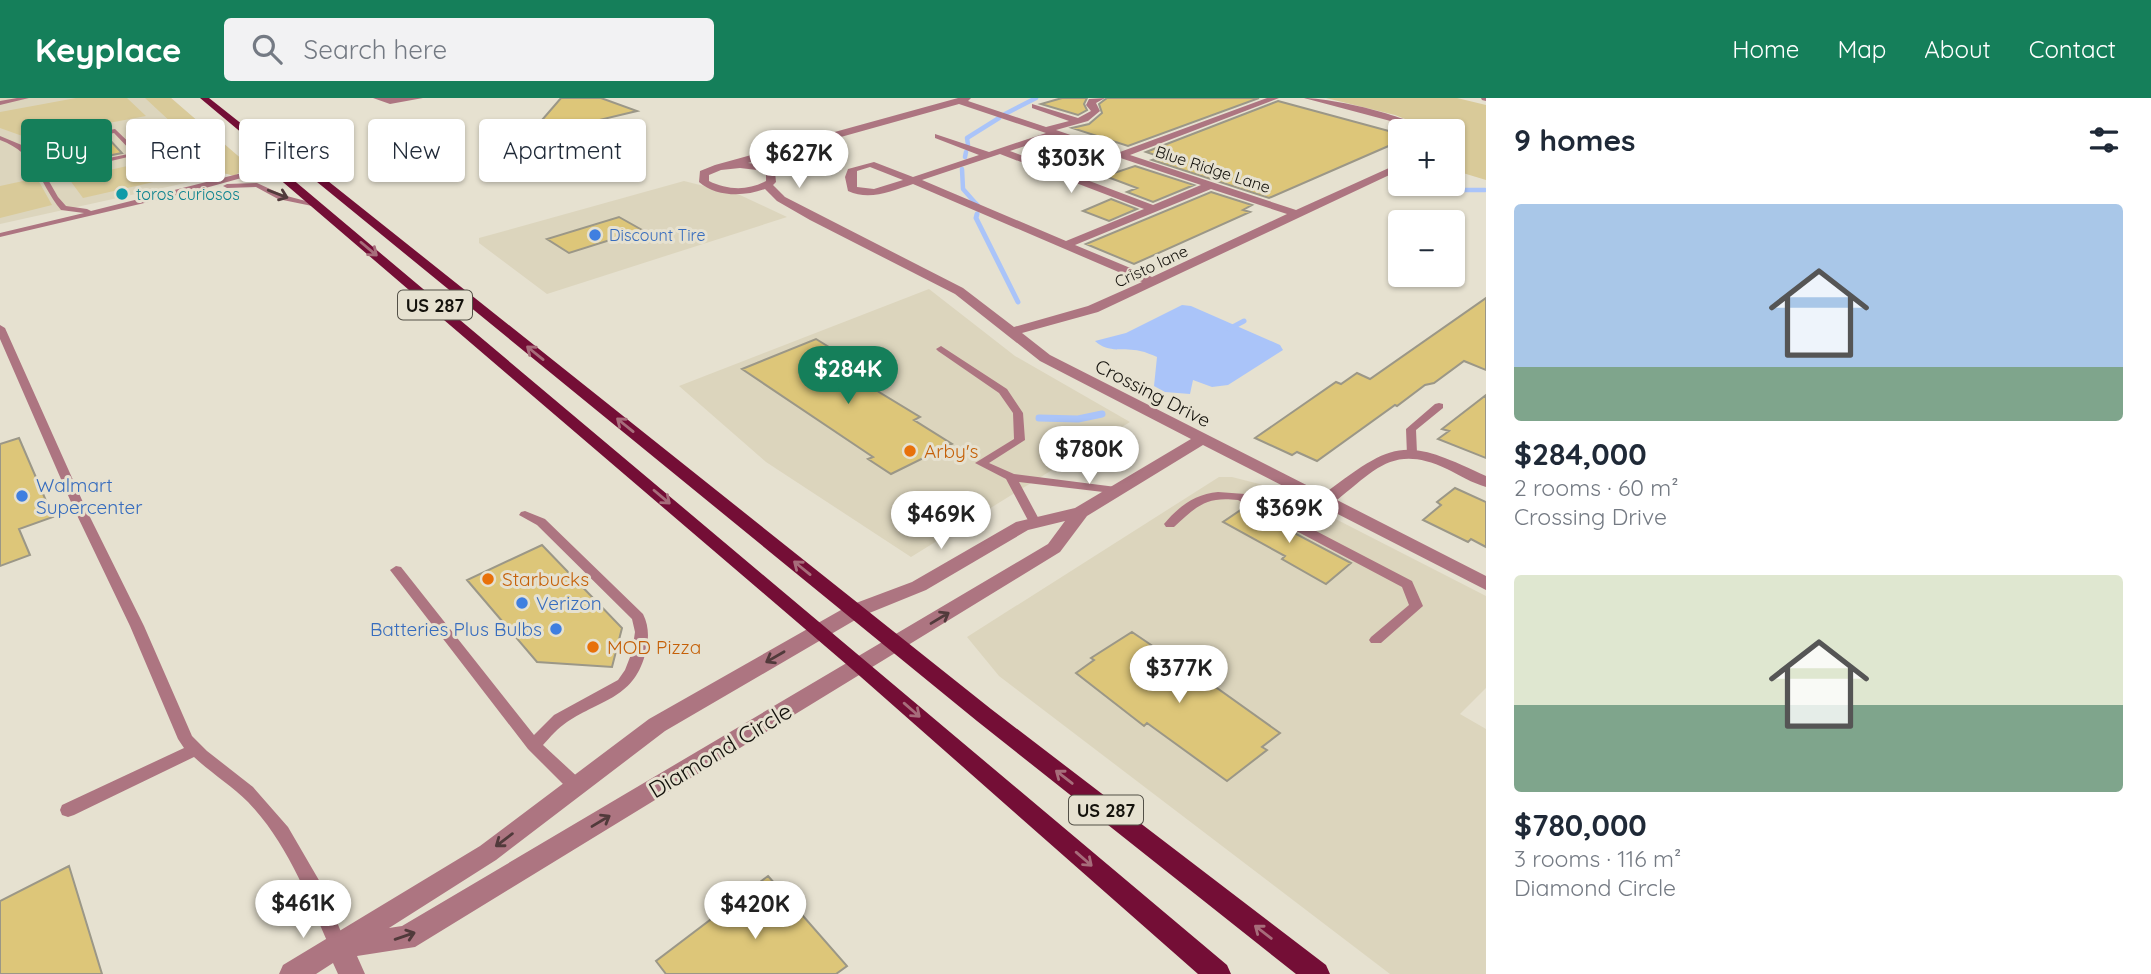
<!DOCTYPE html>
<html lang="en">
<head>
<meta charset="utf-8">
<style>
  :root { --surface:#fff; --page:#f2f2f3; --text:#1f2937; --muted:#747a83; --accent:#157f5a }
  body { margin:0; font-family:Quicksand,sans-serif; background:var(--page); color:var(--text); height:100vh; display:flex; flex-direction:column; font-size:26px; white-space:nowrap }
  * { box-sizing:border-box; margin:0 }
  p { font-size:23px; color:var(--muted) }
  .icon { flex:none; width:38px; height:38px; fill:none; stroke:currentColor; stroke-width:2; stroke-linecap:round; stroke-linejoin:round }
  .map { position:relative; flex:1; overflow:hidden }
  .side { display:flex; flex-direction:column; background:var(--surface); width:665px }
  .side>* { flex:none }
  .banner { position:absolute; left:21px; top:21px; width:665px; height:63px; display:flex; gap:14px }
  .controls { position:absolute; left:1388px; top:21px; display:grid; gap:14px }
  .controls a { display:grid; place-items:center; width:77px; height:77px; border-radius:7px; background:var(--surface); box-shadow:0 2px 5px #0004; font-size:35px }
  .price { position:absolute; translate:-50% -60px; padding:0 16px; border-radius:24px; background:#fff; color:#222; font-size:23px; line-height:46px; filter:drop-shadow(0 2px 4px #0008) }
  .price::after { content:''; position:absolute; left:50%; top:42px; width:21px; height:16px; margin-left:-10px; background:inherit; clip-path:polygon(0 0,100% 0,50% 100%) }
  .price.current { background:var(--accent); color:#fff }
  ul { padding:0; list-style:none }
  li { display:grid; align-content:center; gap:14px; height:371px; padding:0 28px }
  li span { display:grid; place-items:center; height:217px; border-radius:7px; color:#555 }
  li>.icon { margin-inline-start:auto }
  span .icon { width:126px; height:126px; fill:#fffc; stroke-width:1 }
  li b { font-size:30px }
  h2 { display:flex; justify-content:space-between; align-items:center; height:84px; padding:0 28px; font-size:30px }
  .chip { padding:0 24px; border-radius:7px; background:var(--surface); box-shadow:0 2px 5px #0004; font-size:24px; line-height:63px }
  .chip.current { background:var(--accent); color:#fff }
  header { display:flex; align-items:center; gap:42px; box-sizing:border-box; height:98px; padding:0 35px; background:var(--accent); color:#fff }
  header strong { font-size:33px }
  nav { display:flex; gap:38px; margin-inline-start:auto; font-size:24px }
  .search { width:490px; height:63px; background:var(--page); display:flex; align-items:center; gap:18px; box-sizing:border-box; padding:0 24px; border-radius:7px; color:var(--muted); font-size:26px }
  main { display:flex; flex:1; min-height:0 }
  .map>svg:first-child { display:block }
  .built { fill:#dcd5bd }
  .green { fill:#d9ca99 }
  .water { fill:#aac4f9 }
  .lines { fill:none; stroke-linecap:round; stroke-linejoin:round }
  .stream-far2 { stroke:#aac4f9; stroke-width:4.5 }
  .stream-far1 { stroke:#aac4f9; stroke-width:5 }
  .stream { stroke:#aac4f9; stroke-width:7 }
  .building { fill:#ddc679; stroke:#9b9787; stroke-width:2 }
  .lane { fill:#ad7581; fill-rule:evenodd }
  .street { fill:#ad7581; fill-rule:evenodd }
  .primary { fill:#740e36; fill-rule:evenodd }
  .oneway { stroke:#513a3b }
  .oneway2 { stroke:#a76d7b }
  .culture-dot { fill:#0f9aa8; stroke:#e6e1d0; stroke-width:2.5 }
  .shop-dot { fill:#3f7fe0; stroke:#e6e1d0; stroke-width:2.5 }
  .food-dot { fill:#e8710a; stroke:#e6e1d0; stroke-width:2.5 }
  .labels { text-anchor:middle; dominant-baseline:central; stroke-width:6; stroke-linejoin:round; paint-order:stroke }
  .far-street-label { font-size:16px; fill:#14120c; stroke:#e6e1d0 }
  .far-culture-label { font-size:16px; fill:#0d838f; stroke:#e6e1d0; text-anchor:start }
  .far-shop-label { font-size:16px; fill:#366cbe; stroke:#e6e1d0; text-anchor:start }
  .shield { fill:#e6e1d0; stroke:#535047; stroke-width:2 }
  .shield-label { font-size:18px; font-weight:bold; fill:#14120c }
  .street-label { font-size:19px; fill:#14120c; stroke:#e6e1d0 }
  .food-label { font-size:19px; fill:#c56008; stroke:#e6e1d0; text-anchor:start }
  .shop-label { font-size:19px; fill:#366cbe; stroke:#e6e1d0; text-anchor:start }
  .near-street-label { font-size:23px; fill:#14120c; stroke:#e6e1d0 }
</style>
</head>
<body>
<header>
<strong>Keyplace</strong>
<div class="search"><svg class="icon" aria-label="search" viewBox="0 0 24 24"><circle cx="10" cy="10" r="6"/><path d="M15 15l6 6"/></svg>Search here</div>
<nav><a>Home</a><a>Map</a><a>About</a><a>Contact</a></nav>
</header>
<main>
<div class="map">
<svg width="1486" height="876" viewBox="0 0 1486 876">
  <rect width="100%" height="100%" fill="#e6e1d0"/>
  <path class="built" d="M0 0H171L245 64 246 68 244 72 0 126Z
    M684 83 740 97 787 119 547 196 479 145V140Z
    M929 191 1015 258 1130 324 911 459 766 364 679 288Z
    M1219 379H1232L1275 390 1486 498V590L1460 616 1486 631V876H1390L999 578 967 539Z"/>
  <path class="green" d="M76 0H127L146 18 28 40 0 30V14Z
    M145 0H171L245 64 246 70 234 78 217 73 186 78 185 73 202 53Z
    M1326 0H1457L1486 7V82L1453 72 1452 33H1435L1395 17Z
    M195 53 179 74 180 78 83 100 69 81Z
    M37 80 52 107 0 120V88Z"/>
  <path class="water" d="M1182 207 1191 208 1280 247 1283 252 1228 287 1212 289 1193 282 1190 296 1165 294 1154 288 1157 259C1152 257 1146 254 1140 253 1124 249 1109 256 1095 243L1126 235Z"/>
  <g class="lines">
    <path class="stream-far2" d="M1005 16 1036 0
      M968 47 967 40 999 20
      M965 59 966 54
      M962 71 963 91 978 108
      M1434 86 1453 92H1485"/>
    <path class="stream-far1" d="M976 106 979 109
      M977 116 976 120 1018 204
      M1229 231 1244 223"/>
    <path class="stream" d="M1039 320 1078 321 1102 316"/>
  </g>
  <path class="building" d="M561 0H601L637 13 599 22 585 46 554 50 535 38 549 22H542Z
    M1062 0H1087L1084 6 1087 12 1078 17 1041 6Z
    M1107 0H1259L1128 48 1072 30 1089 26 1102 15 1099 6Z
    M1278 3 1400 36V43L1269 100 1152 62 1161 59 1146 54Z
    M107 39 122 55 87 62 73 46Z
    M1135 68 1194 87 1153 104 1127 94 1137 90 1105 78Z
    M1211 94 1252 107 1243 112 1250 114 1134 166 1086 146Z
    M1111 101 1137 111 1109 123 1083 113Z
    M619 119 642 132 569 155 547 141Z
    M1486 200V272L1464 263 1434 285 1425 287 1397 308 1395 307 1317 363 1297 354 1292 357 1255 340 1336 284 1341 286 1357 275 1370 281Z
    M816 241 837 254 826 258 849 272 846 274 920 319 914 322 952 346 891 376 868 361 873 359 742 271Z
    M1486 297V360L1438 341 1449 333 1442 331Z
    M19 340 53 419 19 431 30 457 0 468V346Z
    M1455 390 1486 404V449L1471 441 1468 444 1423 422 1441 407 1437 404Z
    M1245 409 1351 465 1326 486 1282 461 1285 458 1223 424Z
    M542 447 622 530 612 569 537 564 467 482Z
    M1132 534 1166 557 1172 558 1280 635 1262 649 1267 652 1227 683 1147 625 1144 628 1076 575 1094 562 1091 560Z
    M69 768 102 876H0V803Z
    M768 778 847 868 836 876H666L656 863Z"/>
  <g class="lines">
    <path class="lane" d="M17 0H29L0 7V3Z
      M115 31 141 56 46 78 58 99 66 108 87 111 91 113 242 75 249 69 246 59 248 51 251 49 254 51 252 59 257 69 252 74 278 72 323 81 319 83 278 76 245 79 191 94 0 139V135L84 115 61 112C38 84 38 56 0 42V38L24 48ZM114 35 133 55 80 66 63 45ZM57 46 74 67 44 74 28 51Z
      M257 85 283 97 321 107 317 109 278 101 256 89 227 90 223 88 227 86Z
      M0 227 5 230 86 411 144 528 192 638 207 653 253 689 288 729 320 784 347 848 344 854 338 857 332 854C308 801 289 747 248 704 231 687 211 675 194 659L74 717 68 719 62 717 60 712 62 707 184 650 178 641 130 528 74 411 0 241Z
      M941 248 1007 291 1023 315 1025 342 989 365 1014 376 1116 389 1122 393 1120 396 1019 384 1041 425 1035 429 1031 428 1006 381 975 365 1014 341 1013 315 999 295 938 253 936 251Z
      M1439 305 1443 306V310L1416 332 1417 355 1415 357H1407L1406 331 1435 306Z
      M1218 394 1245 396 1412 483 1423 508 1381 545H1371L1369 542 1371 539 1409 507 1402 489 1238 402C1206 398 1197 408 1174 429H1166L1164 426C1178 409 1195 396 1218 394Z
      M525 413 545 421 643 516C649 528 649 540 646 553 635 600 602 601 567 624 558 630 550 639 543 647L582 683 584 688 582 693 576 695 570 693 528 651 390 472 396 468 401 469 534 637 554 617 618 582 625 572 632 554 635 534 632 521 537 427 519 417 521 414Z"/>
    <path class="street" d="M373 0H423L390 6Z
      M958 0H971L968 3 1046 29 1069 23 1032 10V6L1078 20 1091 13 1086 7 1089 1 1105 0 1096 5 1100 13 1088 23 1056 32 1120 54 1267 0H1279L1130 57 1296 112 1400 65V72L1098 214 1022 235 1050 257 1324 396C1395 342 1404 339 1486 378V389C1472 385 1459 377 1447 371 1394 346 1376 371 1337 402L1486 478V492L1203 347 1087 418 1060 454 415 849 357 858 365 876H338L333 865 316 876H279L283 867 480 748 649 621 848 508 912 484 1016 424 1075 410 1191 341 1040 263 955 196 810 122 777 103 765 91C744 99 716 99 699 84L700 73 715 67ZM959 6 1046 35 989 54 935 36V40L979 57 913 79 874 64 848 71 845 79 848 93C870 103 891 93 913 86L1142 184 1088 208 1014 229 963 190 785 99 773 87 776 84 775 74 763 67 748 65ZM1055 38 1201 87 1153 107 1010 53ZM1000 56 1144 111 1066 143 922 82ZM870 69 903 82 874 91 857 89V73ZM740 70 757 72 766 77V83C748 93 727 92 709 83V77L721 72ZM1211 91 1287 116 1152 179 1075 147ZM1065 423 1048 446 402 828 389 830 496 762 665 633 862 518 926 492 1028 432Z
      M1304 0C1331 0 1407 17 1428 33H1416L1398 25Z
      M1481 0H1486V3L1482 2Z"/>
    <path class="primary" d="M200 0H209L257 38 279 44 991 611 1326 867 1330 876H1296L977 623 273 48 258 44 256 50 278 69 1227 867 1231 876H1198L853 572 270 73 246 51 249 41Z"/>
  </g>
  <defs><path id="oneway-shaft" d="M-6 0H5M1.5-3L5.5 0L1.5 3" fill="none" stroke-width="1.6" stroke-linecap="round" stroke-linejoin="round" transform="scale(1.75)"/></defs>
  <g class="oneway">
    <use href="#oneway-shaft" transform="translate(278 96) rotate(21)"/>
    <use href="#oneway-shaft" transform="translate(940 520) rotate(-31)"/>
    <use href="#oneway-shaft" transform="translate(775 559) rotate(150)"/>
    <use href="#oneway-shaft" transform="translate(601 723) rotate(-31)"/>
    <use href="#oneway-shaft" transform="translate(504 742) rotate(143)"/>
    <use href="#oneway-shaft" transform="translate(405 838) rotate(-19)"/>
  </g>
  <g class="oneway2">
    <use href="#oneway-shaft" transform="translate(369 151) rotate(40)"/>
    <use href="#oneway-shaft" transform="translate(535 255) rotate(-141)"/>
    <use href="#oneway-shaft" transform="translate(625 327) rotate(-141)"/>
    <use href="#oneway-shaft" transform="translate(662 399) rotate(40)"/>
    <use href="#oneway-shaft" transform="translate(802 470) rotate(-141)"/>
    <use href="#oneway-shaft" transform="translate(912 612) rotate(41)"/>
    <use href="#oneway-shaft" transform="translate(1064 679) rotate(-142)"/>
    <use href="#oneway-shaft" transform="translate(1084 761) rotate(41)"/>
    <use href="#oneway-shaft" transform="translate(1263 834) rotate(-142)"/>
  </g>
  <circle class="culture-dot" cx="122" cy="96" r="7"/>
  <g class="shop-dot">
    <circle cx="595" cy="137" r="7"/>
    <circle cx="22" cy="398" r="7"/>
    <circle cx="522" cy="505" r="7"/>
    <circle cx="556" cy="531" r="7"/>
  </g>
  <g class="food-dot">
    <circle cx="910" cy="353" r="7"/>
    <circle cx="488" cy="481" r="7"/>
    <circle cx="593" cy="549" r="7"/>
  </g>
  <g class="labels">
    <g class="far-street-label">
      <text transform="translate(1213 71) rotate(18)">Blue Ridge Lane</text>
      <text transform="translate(1151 168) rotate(-25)">Cristo lane</text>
    </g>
    <g class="far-culture-label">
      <text x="136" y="96">toros curiosos</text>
    </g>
    <g class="far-shop-label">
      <text x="609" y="137">Discount Tire</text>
    </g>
    <g class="shield">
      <rect x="398" y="192.5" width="74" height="29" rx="5"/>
      <rect x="1069" y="697.5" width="74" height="29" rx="5"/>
    </g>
    <g class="shield-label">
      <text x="435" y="207">US 287</text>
      <text x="1106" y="712">US 287</text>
    </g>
    <g class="street-label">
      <text transform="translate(1153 295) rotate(27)">Crossing Drive</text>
    </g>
    <g class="food-label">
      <text x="924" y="353">Arby's</text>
      <text x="502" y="481">Starbucks</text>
      <text x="607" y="549">MOD Pizza</text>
    </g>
    <g class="shop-label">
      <text x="36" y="387">Walmart<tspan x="36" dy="22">Supercenter</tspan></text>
      <text x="536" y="505">Verizon</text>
      <text x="542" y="531" text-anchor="end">Batteries Plus Bulbs</text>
    </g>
    <g class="near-street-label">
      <text transform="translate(720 652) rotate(-31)">Diamond Circle</text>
    </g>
  </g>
</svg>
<div class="controls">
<a>+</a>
<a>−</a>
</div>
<b class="price" style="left:799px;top:92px">$627K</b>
<b class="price" style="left:1071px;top:97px">$303K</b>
<b class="price current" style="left:848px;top:308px">$284K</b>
<b class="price" style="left:1089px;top:388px">$780K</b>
<b class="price" style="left:1289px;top:447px">$369K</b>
<b class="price" style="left:941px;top:453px">$469K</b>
<b class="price" style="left:1179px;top:607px">$377K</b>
<b class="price" style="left:303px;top:842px">$461K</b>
<b class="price" style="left:755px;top:843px">$420K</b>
<div class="banner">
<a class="chip current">Buy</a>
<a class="chip">Rent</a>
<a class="chip">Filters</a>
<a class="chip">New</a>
<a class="chip">Apartment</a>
</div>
</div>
<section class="side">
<h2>9 homes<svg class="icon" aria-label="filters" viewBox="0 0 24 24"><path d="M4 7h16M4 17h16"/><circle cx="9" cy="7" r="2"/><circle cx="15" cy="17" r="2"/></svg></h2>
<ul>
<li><span style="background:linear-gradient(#a9c7e8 75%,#7fa58c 0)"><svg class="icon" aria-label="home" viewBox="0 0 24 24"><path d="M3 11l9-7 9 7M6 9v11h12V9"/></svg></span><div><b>$284,000</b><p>2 rooms · 60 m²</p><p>Crossing Drive</p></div></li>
<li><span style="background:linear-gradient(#dfe7d0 60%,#7fa58c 0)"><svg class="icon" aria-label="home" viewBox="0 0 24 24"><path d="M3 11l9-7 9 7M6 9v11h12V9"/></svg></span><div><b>$780,000</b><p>3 rooms · 116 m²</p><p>Diamond Circle</p></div></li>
</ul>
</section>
</main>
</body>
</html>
